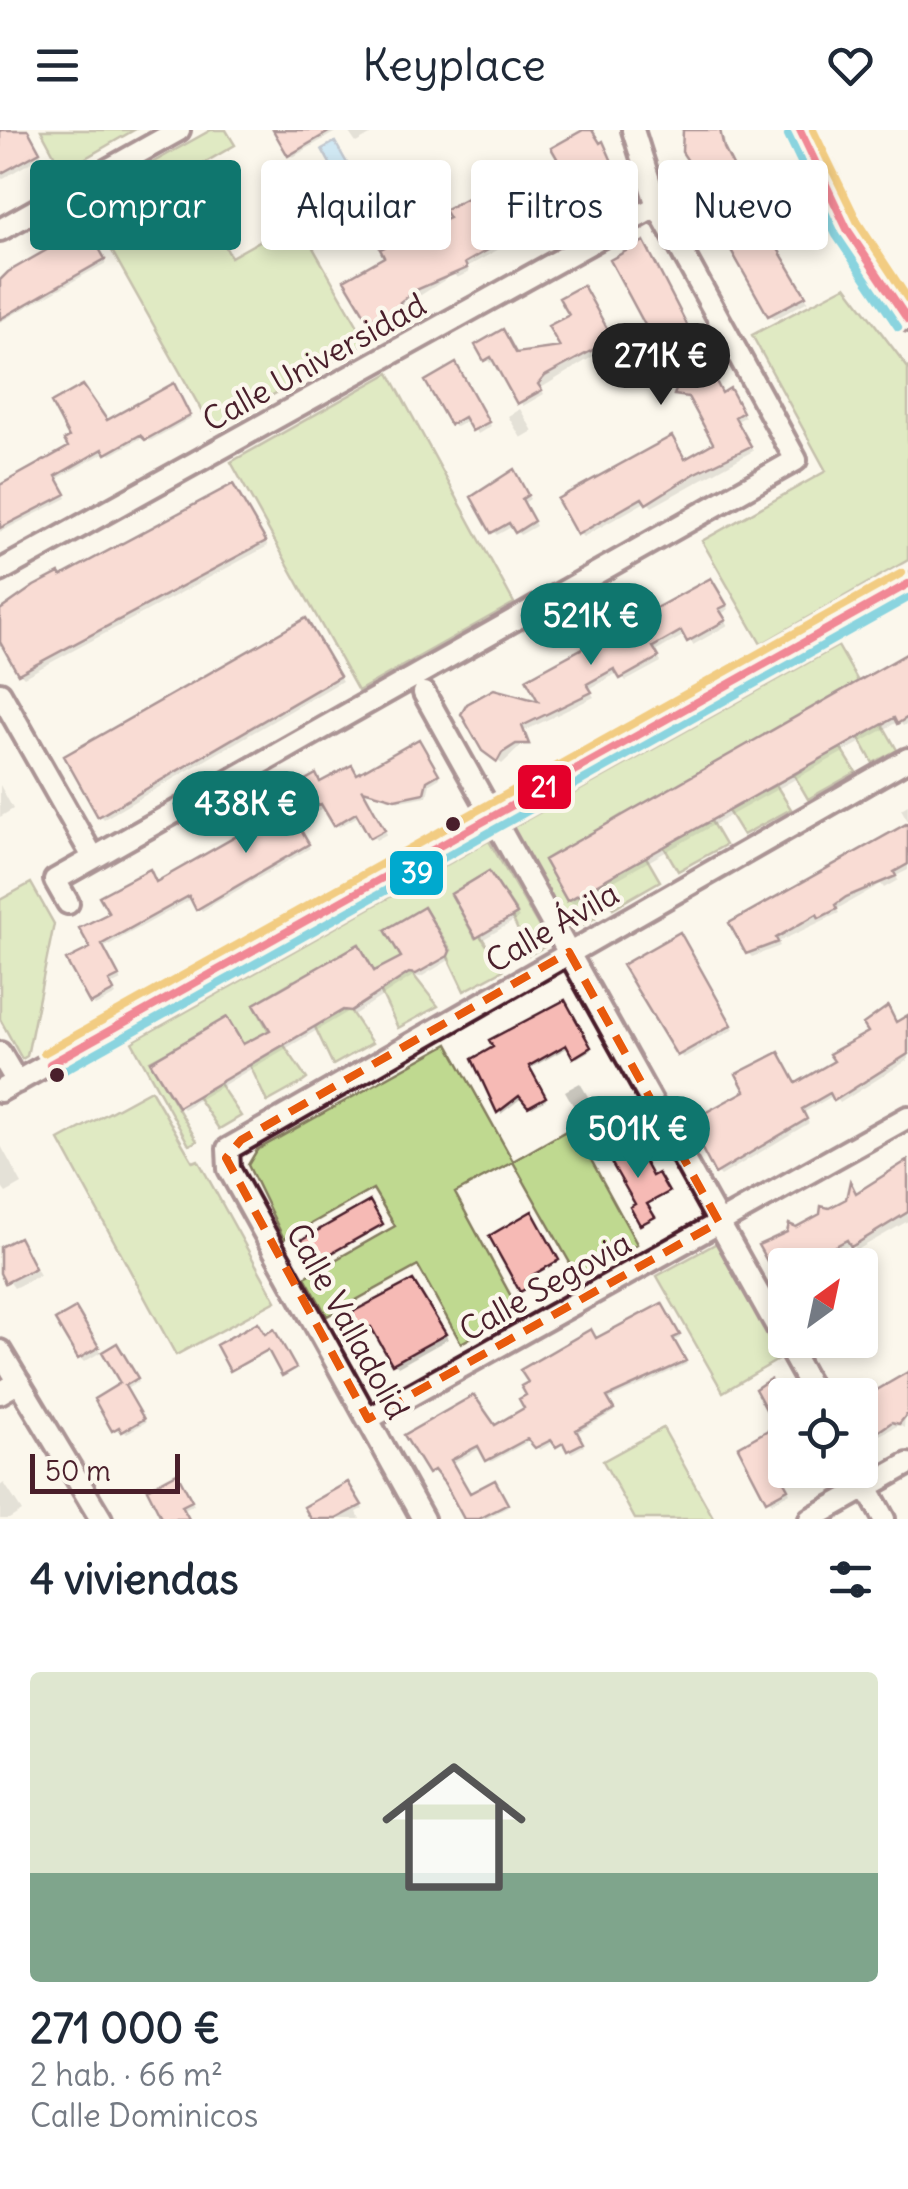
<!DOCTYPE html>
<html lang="es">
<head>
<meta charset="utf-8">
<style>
  :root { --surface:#fff; --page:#f6f6f7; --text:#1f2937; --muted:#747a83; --line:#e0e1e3; --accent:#0f766e }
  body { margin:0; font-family:Delius,sans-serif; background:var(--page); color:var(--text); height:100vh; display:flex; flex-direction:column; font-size:38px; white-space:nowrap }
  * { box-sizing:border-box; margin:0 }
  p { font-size:32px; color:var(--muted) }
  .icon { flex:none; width:55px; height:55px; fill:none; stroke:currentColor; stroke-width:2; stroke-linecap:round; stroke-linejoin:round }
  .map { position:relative; height:1389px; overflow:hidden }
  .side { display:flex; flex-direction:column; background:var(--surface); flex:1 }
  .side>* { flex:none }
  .banner { position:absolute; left:30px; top:30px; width:850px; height:90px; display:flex; gap:20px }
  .needle { width:65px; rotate:33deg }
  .buttons { position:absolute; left:768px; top:1118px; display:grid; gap:20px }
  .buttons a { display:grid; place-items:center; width:110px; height:110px; border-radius:10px; background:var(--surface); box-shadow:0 5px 15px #0003; font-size:50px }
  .scale { position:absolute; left:30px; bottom:25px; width:150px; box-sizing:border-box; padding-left:10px; border:5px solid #4a1f2b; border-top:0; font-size:28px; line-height:35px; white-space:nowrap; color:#4a1f2b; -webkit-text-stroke:8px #fbf7ec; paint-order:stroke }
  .price { position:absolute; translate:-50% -85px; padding:0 22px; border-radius:35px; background:var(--accent); color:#fff; font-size:32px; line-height:65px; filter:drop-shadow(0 2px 5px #0008) }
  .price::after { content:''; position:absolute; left:50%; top:60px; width:30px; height:22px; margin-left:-15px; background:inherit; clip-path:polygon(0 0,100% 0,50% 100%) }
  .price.on { background:#222; color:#fff }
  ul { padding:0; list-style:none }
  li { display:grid; align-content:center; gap:20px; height:530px; padding:0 30px }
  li+li { border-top:2px solid var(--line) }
  li span { display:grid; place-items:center; height:310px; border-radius:10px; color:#555 }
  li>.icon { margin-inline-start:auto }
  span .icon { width:180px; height:180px; fill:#fffc; stroke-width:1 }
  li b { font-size:42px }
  h2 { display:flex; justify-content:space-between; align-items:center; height:120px; padding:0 30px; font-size:42px }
  .chip { padding:0 35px; border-radius:10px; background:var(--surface); box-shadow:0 5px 15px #0003; font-size:35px; line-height:90px }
  .chip.on { background:var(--accent); color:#fff }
  header { display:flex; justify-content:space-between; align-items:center; height:130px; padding:0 30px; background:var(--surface); font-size:45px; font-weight:600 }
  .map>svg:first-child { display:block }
  .green { fill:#bfd990; stroke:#847c5e; stroke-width:2.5 }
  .water { fill:#9bd4fb; stroke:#7b8ca8; stroke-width:2.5 }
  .shadow { fill:#0003 }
  .building { fill:#f6bab5; stroke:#4a1f2b; stroke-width:2.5 }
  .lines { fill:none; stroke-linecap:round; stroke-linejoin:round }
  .street-casing { stroke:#4a1f2b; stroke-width:28 }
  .street { stroke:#fbf7ec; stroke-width:20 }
  .bus-1-casing { stroke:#fbf7ec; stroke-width:15 }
  .bus-2-casing { stroke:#fbf7ec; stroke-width:15 }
  .bus-3-casing { stroke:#fbf7ec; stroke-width:15 }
  .bus-1 { stroke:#e4002b; stroke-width:8 }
  .bus-2 { stroke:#00a9ce; stroke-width:8 }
  .bus-3 { stroke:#e69804; stroke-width:8 }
  .marked { fill:none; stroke:#e8590c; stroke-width:8; stroke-dasharray:20 12; stroke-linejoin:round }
  .bus-dot { fill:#4a1f2b; stroke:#fbf7ec; stroke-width:4 }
  .labels { text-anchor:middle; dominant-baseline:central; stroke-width:9; stroke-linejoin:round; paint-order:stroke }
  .street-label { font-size:32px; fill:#4a1f2b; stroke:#fbf7ec }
  .line-badge { stroke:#fbf7ec; stroke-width:4 }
  .badge-label { font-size:28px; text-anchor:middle; font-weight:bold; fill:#fff }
</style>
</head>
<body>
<header><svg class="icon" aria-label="menu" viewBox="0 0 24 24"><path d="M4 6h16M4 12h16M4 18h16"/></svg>Keyplace<svg class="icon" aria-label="heart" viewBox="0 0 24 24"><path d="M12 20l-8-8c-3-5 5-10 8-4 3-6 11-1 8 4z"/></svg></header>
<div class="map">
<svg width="908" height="1389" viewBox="0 0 908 1389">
  <rect width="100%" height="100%" fill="#fbf7ec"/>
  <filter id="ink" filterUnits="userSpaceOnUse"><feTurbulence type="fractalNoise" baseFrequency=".01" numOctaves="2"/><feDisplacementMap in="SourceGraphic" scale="20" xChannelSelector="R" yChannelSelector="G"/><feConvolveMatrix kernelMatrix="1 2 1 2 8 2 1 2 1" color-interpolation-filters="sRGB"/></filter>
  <g filter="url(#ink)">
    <path class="green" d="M41 0H134L63 41Z
      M211 0H226L235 15 185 44 231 127 297 90 367 212 212 299 84 71Z
      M846 156 908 238V430L761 514 702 411 826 341 752 205Z
      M389 243 514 473 358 561 231 332Z
      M838 516 897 620 873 633 859 608 872 600 850 560 827 625 841 618 856 642 808 669 794 645 807 637 762 662 776 655 791 679 743 705 728 681 742 673 697 698 711 691 725 715 678 741 664 717 677 709 622 685 609 693 632 734 646 727 660 751 613 778 598 754 612 746 589 705 576 712 561 728 557 722 544 730 567 771 581 764 595 788 571 801 512 698Z
      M489 711 549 814 529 825 512 787 517 783 489 741 451 764 475 808 480 805 503 840 464 861 446 823 451 820 424 778 400 828 438 876 398 898 358 814 320 837 344 881 349 879 372 913 333 935 315 897 320 893 293 851 254 874 278 918 284 915 307 949 303 952 267 972 249 933 218 952 241 986 219 999 167 922 150 931 197 1011 189 1015 132 912Z
      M31 753 54 794 27 926 22 929 0 889V770Z
      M448 914 513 1031 573 997 637 1114 578 1147 513 1032 455 1063 519 1181 461 1213 418 1136 327 1186 305 1147 395 1096 373 1059 284 1109 248 1035 257 1020Z
      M151 960 193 1032 198 1030 276 1171 176 1225 59 1010Z
      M717 1113 781 1228 723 1262 657 1146Z
      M663 1298 714 1389H635L603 1331Z"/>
    <path class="water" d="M335 12 361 58 308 87 293 61 333 39 322 19Z"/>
    <path class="shadow" d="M9 0H27L42 26 0 50V5Z
      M276 0H339L293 27Z
      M347 0H379L356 13Z
      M588 0 613 30 610 32 619 48 585 68 581 64Z
      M682 0H714L724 8 727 24 762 94 808 171 775 189 770 185 685 21Z
      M527 54 548 92 531 101 533 106 523 112 519 108 467 137 469 142 457 148 454 144 402 177 404 181 374 193 370 189 485 70Z
      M91 102 106 133 0 192V151Z
      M648 119 723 265 733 266 745 287 737 291 753 321 652 377 647 371 583 407 579 403 717 314 693 270 677 264 688 242 668 205 658 210 654 206Z
      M586 162 615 213 541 258 544 264 523 276 496 230 490 233 478 216 517 225 564 219 572 186Z
      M460 240 491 296 478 304 469 290 456 297 452 294Z
      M176 258 191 288 150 311 145 306 111 325 107 321 57 349 67 368 0 402V361L107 293Z
      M520 279 533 301 521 308 508 286Z
      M517 346 530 369 524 373 536 396 520 405 513 396 497 405 493 401Z
      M237 360 268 416 24 547 20 543 0 507V482Z
      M715 454 729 479 721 484 728 495 693 515 686 504 655 522 661 532 626 551 619 542 589 559 594 567 524 601 531 616H521L502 634 489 624 543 575Z
      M310 496 342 551 104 689 100 685Z
      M908 527V593L903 596 899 591 573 774 569 770Z
      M421 615 440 648 430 654 427 666 400 671 363 661 387 704 376 710 360 685 339 697 326 676 297 694 310 718 202 781 193 768 103 818 121 850 111 855 116 865 95 876 92 873 93 819 157 754 310 667 321 654 358 646Z
      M0 655 13 679 0 687Z
      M908 675V691L901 679Z
      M908 696V740L896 746 898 750 884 758 881 754 837 779 839 783 778 812 780 816 752 827 748 823Z
      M493 748 519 788 482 810 478 806Z
      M427 784 451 829 421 847 413 846 355 884 348 882 183 979 180 976 244 917 405 828Z
      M683 809 734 899 683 928 679 924Z
      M567 876 591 920 577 928 569 917 529 939 546 970 532 978 523 967 501 984 475 930Z
      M891 882 897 894 908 888V930L840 973 834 965 803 983 809 993 721 1046 717 1042 797 955 837 932Z
      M580 953 589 968 574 977 565 961Z
      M0 1014 22 1054 6 1063 0 1055Z
      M908 1036V1091L857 1120 852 1114 812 1135H785V1150L779 1147 796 1100Z
      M370 1074 383 1096 317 1132 304 1111Z
      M19 1110 40 1145 14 1158 0 1138V1120Z
      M417 1157 448 1209 398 1237 376 1200 369 1198 358 1204 354 1201Z
      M664 1179 680 1208 674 1211 687 1234 608 1270 614 1282 577 1303 584 1316 572 1323 555 1311 540 1320 531 1310 491 1332 482 1318 452 1333 471 1366 497 1356 508 1377 486 1389H467L438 1342H430L528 1279 596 1210Z
      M80 1184 101 1222 84 1232 80 1228Z
      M275 1203 295 1240 285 1246 270 1220 234 1240 220 1216Z
      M120 1219 139 1252 126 1259 146 1292 127 1303 114 1299 124 1254Z
      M908 1245 904 1298 899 1295 872 1309 860 1293 863 1270 858 1263H877Z
      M782 1268 785 1340H791L782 1345 790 1363 772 1373 768 1369Z
      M177 1346 194 1375 184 1380 189 1389H165Z
      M4 1353 22 1381 9 1389H0V1356Z
      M351 1358 363 1379 357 1382 360 1389H314Z"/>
    <path class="building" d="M0 0H28L40 22 0 44Z
      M273 0H332L288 26Z
      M583 0H592L600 13 603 11 617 43 579 66 551 18Z
      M683 0H720L724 18 759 87 806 166 768 186 694 54 701 51 682 22Z
      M524 47 546 87 529 97 531 101 517 110 514 105 465 133 467 138 416 160 400 172 403 177 368 190 344 150 384 127 380 119 449 88 444 80 481 61 485 68Z
      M87 97 105 129 0 189V150L8 142Z
      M644 111 722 263 730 258 743 282 735 287 751 316 694 344 646 374 642 368 577 405 557 369 672 306 685 329 713 313 688 267 674 265 679 252 675 247 685 241 663 202 652 208 610 130Z
      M583 155 613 209 545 246 538 254 542 260 517 274 491 227 484 231 475 215 503 199 516 223 560 217 548 196 569 185 559 168Z
      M456 233 489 292 472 301 464 287 450 295 425 251Z
      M174 253 190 285 145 310 140 305 106 324 103 319 56 346 66 364 0 398V355L68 317 64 310 69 307 51 273 83 255 107 290Z
      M514 339 528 365 522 369 534 391 515 403 509 393 491 403 471 367Z
      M233 354 266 411 18 544 0 512V480L34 456 59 443 61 446Z
      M711 448 727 475 719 479 726 490 687 512 681 501 653 517 659 527 620 549 614 539 587 554 592 562 522 596 529 614H516L502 623 497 632 482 621 461 584 467 574 494 559 538 571 526 549Z
      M306 488 340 546 98 687 64 626Z
      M908 523V587L897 594 894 588 567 771 544 730Z
      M419 609 439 644 427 651 424 663 395 669 363 660 385 700 370 708 356 683 334 696 321 674 295 690 309 714 196 780 189 766 102 814 119 846 109 851 114 861 90 874 66 830 90 818 79 798 109 783 99 766 150 739 156 752 307 666 300 653 316 644 320 652 352 635 357 644Z
      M908 693V734L894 742 896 746 846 767 835 775 837 779 819 788 817 784 776 808 778 812 746 824 729 793Z
      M489 741 517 784 476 808 451 764Z
      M424 777 450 821 448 826 416 844 409 843 351 881 343 880 178 977 150 932 227 887 243 914 270 900 254 874 359 814 374 841 401 827 385 800Z
      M680 802 732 895 677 926 622 835Z
      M565 870 591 917 573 928 566 915 529 936 546 967 528 977 519 966 497 983 472 929 493 917 489 910Z
      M888 876 896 892 908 885V924L834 971 830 963 802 979 807 989 715 1044 691 998 704 991 701 985 745 961 736 944 779 922 796 953 834 931 829 924 868 902 863 894Z
      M633 1011 652 1046 658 1043 669 1062 647 1074 655 1087 640 1095 630 1077 635 1074 607 1025Z
      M908 1030V1082L851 1117 847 1110 800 1135H785V1163L758 1115 787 1102 789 1094 796 1097 820 1084 821 1076 829 1078 846 1069 850 1051 856 1063Z
      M370 1071 383 1094 314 1133 301 1110Z
      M532 1081 559 1130 533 1145 537 1152 520 1162 489 1106Z
      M19 1107 35 1138 5 1153 0 1143V1117Z
      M413 1150 446 1204 392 1234 371 1197 366 1199 364 1195 352 1202 343 1187Z
      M662 1173 680 1205 673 1208 686 1231 607 1267 614 1279 576 1300 583 1313 567 1321 563 1313 556 1317 551 1310 535 1318 527 1309 486 1331 478 1316 451 1330 470 1363 495 1350 508 1374 479 1389H464L445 1354 434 1340 428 1344 404 1305 474 1265 495 1295 524 1278 519 1269 526 1265 521 1256 528 1252 520 1240 591 1199 596 1208Z
      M76 1178 99 1217 78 1229 55 1190Z
      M258 1192 265 1204 274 1199 296 1238 282 1246 268 1220 230 1241 216 1215Z
      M117 1213 138 1248 125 1256 144 1289 122 1302 119 1297 112 1301 94 1269 120 1253 102 1222Z
      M908 1242V1283L899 1294 892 1292 870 1307 864 1305 860 1265 855 1262 871 1253 875 1261Z
      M770 1249 785 1273 782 1348 788 1359 766 1371 738 1317 775 1296 755 1259Z
      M177 1343 192 1371 182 1376 189 1389H162L147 1359Z
      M348 1352 362 1375 336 1389H311L304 1377Z"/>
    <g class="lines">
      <defs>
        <path id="street" d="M800 0C825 70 864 131 908 190
          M0 100 179 0
          M0 441 657 76
          M0 563 93 727
          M424 563 815 1265
          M68 773 55 750 796 330 657 76 633 0
          M0 923 17 952
          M0 961 908 454
          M0 1221 101 1389
          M0 1263 19 1252
          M368 1289 908 987
          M857 1340 884 1389
          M423 1389 229 1039 228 1019 908 629
          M810 1389 908 1334"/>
      </defs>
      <use href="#street" class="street-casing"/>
      <use href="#street" class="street"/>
      <defs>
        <path id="bus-1" d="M800 0 847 99 908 190
          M50 934 908 454"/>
        <path id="bus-2" d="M788 5 836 105 898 197
          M56 945 908 468"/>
        <path id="bus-3" d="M813 0 858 93 908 169
          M44 923 902 443"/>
      </defs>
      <use href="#bus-1" class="bus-1-casing"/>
      <use href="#bus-2" class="bus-2-casing"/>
      <use href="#bus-3" class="bus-3-casing"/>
      <use href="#bus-1" class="bus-1"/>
      <use href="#bus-2" class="bus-2"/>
      <use href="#bus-3" class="bus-3"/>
    </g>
  </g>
  <path d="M0 0H908V1389H0ZM569 822 719 1092 368 1289 226 1028 241 1010Z" fill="#fbf7ec" fill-opacity=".55" fill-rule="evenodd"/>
  <path class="marked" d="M569 822 719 1092 368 1289 226 1028 241 1010Z"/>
  <g class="bus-dot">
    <circle cx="453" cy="694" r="9"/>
    <circle cx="57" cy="945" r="9"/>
  </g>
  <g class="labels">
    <g class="street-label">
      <text transform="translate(314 232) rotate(-29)">Calle Universidad</text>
      <text transform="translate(552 797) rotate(-30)">Calle Ávila</text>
      <text transform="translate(545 1156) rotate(-29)">Calle Segovia</text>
      <text transform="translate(348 1191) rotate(61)">Calle Valladolid</text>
    </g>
  </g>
  <g class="line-badge">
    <rect x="516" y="633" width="57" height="48" rx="10" fill="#e4002b"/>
    <rect x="388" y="719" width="57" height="48" rx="10" fill="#00a9ce"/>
  </g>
  <g class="badge-label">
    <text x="544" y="667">21</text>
    <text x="417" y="753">39</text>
  </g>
</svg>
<div class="buttons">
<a><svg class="needle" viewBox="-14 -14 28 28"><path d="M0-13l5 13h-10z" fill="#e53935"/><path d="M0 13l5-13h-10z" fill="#747a83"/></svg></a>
<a><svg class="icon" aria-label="locate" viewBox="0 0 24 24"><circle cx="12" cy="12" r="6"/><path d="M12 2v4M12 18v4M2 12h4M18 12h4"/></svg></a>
</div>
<div class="scale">50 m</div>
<b class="price on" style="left:661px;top:278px">271K €</b>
<b class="price" style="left:591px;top:538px">521K €</b>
<b class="price" style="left:246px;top:726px">438K €</b>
<b class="price" style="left:638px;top:1051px">501K €</b>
<div class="banner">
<a class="chip on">Comprar</a>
<a class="chip">Alquilar</a>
<a class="chip">Filtros</a>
<a class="chip">Nuevo</a>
</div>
</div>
<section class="side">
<h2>4 viviendas<svg class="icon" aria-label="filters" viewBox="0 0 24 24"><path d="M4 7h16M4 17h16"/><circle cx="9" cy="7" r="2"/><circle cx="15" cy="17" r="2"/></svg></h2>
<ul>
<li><span style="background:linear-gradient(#dfe7d0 65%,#7fa58c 0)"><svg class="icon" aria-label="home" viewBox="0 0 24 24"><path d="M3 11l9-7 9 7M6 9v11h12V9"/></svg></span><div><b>271 000 €</b><p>2 hab. · 66 m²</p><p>Calle Dominicos</p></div></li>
</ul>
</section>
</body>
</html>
